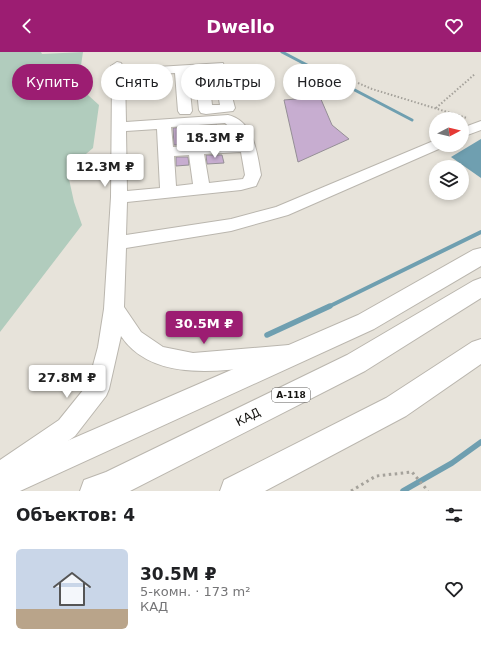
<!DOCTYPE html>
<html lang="ru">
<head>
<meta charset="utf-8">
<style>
  :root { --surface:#fff; --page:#f6f6f6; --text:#202124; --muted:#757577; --line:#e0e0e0; --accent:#9c1d72 }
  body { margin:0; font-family:"DejaVu Sans",sans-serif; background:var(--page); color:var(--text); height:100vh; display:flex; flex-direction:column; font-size:15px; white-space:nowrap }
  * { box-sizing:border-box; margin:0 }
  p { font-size:13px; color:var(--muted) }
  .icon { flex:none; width:22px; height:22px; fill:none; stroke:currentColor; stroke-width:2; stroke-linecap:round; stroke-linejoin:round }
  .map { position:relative; height:439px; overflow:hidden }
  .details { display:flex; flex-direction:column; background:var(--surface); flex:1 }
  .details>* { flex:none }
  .guide { position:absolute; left:12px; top:12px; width:457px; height:36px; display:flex; gap:8px }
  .needle { width:26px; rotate:83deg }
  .controls { position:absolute; left:429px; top:60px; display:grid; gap:8px }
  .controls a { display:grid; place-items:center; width:40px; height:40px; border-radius:50%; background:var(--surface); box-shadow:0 2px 6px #0003; font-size:20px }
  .price { position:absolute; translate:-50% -34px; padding:0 9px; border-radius:4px; background:#fff; color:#222; font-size:13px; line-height:26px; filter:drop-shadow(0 1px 2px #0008) }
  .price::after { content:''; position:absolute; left:50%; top:24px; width:12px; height:9px; margin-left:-6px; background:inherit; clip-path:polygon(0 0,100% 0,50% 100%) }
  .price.current { background:var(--accent); color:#fff }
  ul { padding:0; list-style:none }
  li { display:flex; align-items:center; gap:12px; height:100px; padding:0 16px }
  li+li { border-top:1px solid var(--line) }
  li span { display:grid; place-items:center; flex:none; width:112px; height:80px; border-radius:6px; color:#555 }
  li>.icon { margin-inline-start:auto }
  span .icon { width:48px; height:48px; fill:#fffc; stroke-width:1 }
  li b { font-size:17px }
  h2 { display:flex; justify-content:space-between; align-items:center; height:48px; padding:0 16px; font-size:17px }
  .chip { padding:0 14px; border-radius:18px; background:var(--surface); box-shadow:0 2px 6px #0003; font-size:14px; line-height:36px }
  .chip.current { background:var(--accent); color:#fff }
  header { display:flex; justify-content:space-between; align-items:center; height:52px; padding:0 16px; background:var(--accent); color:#fff; font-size:18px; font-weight:700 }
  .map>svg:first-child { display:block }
  .green { fill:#b1ccbd }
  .water { fill:#6f9fb0 }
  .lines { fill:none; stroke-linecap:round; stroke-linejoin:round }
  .stream-far2 { stroke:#6f9fb0; stroke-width:3 }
  .stream-far1 { stroke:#6f9fb0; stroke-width:4 }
  .stream { stroke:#6f9fb0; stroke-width:5.5 }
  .building { fill:#c7add0; stroke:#958f96 }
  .minor-casing { stroke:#bab6ae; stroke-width:2 }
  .major-casing { stroke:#bab6ae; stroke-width:2 }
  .highway-casing { stroke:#bab6ae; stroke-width:2 }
  .path-far1 { stroke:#a5a29b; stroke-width:2; stroke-dasharray:1.5 2; stroke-linecap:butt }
  .path { stroke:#a5a29b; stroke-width:3; stroke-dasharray:2.5 3.5; stroke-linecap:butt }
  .minor { fill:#fff; fill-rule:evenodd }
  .major { fill:#fff; fill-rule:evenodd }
  .highway { fill:#fff; fill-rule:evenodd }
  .labels { text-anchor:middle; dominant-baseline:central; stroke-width:3.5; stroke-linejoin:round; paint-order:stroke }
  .shield { fill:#fff; stroke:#5c5b59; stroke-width:1 }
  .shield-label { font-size:9px; font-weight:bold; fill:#161512 }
  .near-street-label { font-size:12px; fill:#161512; stroke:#fff }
</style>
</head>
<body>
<header><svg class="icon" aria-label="back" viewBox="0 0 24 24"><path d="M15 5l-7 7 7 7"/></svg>Dwello<svg class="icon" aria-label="heart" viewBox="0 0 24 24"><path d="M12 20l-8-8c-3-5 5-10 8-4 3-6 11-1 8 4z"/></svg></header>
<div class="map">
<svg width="481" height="439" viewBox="0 0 481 439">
  <rect width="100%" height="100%" fill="#e7e3da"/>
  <path class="green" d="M0 0H41L42 2 83 0 78 34 99 53 93 96 67 118 74 150 82 173 0 280Z"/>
  <path class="water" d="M481 87V126L451 105Z"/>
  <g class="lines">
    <path class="stream-far2" d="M282 0 412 68"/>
    <path class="stream-far1" d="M328 255 481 180"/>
    <path class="stream" d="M267 283 330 254
      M403 439 452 411 481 390"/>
  </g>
  <path class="building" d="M320 45 332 73 349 87 298 110 284 48Z
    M217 73 220 91 174 93 173 76Z
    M206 103H222L224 111 207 112Z
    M176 105H188L189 113 176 114Z"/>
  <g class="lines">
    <defs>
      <path id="minor" d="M117 10 121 11 124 17 223 11 235 56 233 59 206 62 201 61 199 58 195 19 188 20 192 59 190 62H180L178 59 175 21 125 24 126 70 228 63C254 69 257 101 261 123L256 134 241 138 127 150 126 183 231 167 276 155 431 90 436 88V93H444L441 96 288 163 231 179 126 196 124 255 141 280 163 295 193 301 289 293 297 295 300 302 297 309 289 311C236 316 156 336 121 284L109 337 106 344 75 384 9 432 0 436V408L59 368 88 332 98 295 104 257 111 145 112 30 111 14ZM214 18 220 53H212L208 19ZM225 71 234 79 239 91 173 95 171 75ZM157 77 160 136 127 139 126 79ZM241 100 245 123 243 127 209 131 204 102ZM189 103 193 132 176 134 174 104Z
        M481 69V78L462 85V76Z"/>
      <path id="major" d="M481 196V214L374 277 20 439H0V418L358 263 473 198Z"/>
      <path id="highway" d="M481 226V246L365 319 130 439H80L84 428 106 420 347 303 473 229Z
        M481 287V312L406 364 265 439H220L224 428 386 346 472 290Z"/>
    </defs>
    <use href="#minor" class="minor-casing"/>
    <use href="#major" class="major-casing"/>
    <use href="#highway" class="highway-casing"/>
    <path class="path-far1" d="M358 31 372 37 467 66
      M436 56 475 22"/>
    <path class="path" d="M351 439 376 424 412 420 428 439"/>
    <use href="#minor" class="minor"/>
    <use href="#major" class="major"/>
    <use href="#highway" class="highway"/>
  </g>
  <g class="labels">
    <rect class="shield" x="272" y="336" width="38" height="14" rx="3"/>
    <g class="shield-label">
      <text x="291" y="343">А-118</text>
    </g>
    <g class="near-street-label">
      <text transform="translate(248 365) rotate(-27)">КАД</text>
    </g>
  </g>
</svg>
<div class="controls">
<a><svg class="needle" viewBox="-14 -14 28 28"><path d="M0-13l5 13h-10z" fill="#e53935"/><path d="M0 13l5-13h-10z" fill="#757577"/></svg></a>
<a><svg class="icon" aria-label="layers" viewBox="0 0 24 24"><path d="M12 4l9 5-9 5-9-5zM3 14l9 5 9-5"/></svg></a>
</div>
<b class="price" style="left:215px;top:107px">18.3M ₽</b>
<b class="price" style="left:105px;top:136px">12.3M ₽</b>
<b class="price current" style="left:204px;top:293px">30.5M ₽</b>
<b class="price" style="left:67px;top:347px">27.8M ₽</b>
<div class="guide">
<a class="chip current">Купить</a>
<a class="chip">Снять</a>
<a class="chip">Фильтры</a>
<a class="chip">Новое</a>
</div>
</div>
<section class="details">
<h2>Объектов: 4<svg class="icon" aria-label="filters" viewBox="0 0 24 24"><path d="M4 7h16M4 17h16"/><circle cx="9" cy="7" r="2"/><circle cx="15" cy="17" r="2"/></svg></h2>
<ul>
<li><span style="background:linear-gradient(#c9d6e8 75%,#b9a48a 0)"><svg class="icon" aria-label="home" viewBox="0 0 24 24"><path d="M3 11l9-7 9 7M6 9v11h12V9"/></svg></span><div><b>30.5M ₽</b><p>5-комн. · 173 m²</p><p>КАД</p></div><svg class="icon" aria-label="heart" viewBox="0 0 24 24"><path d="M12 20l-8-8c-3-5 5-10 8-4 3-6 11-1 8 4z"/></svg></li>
</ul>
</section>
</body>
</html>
